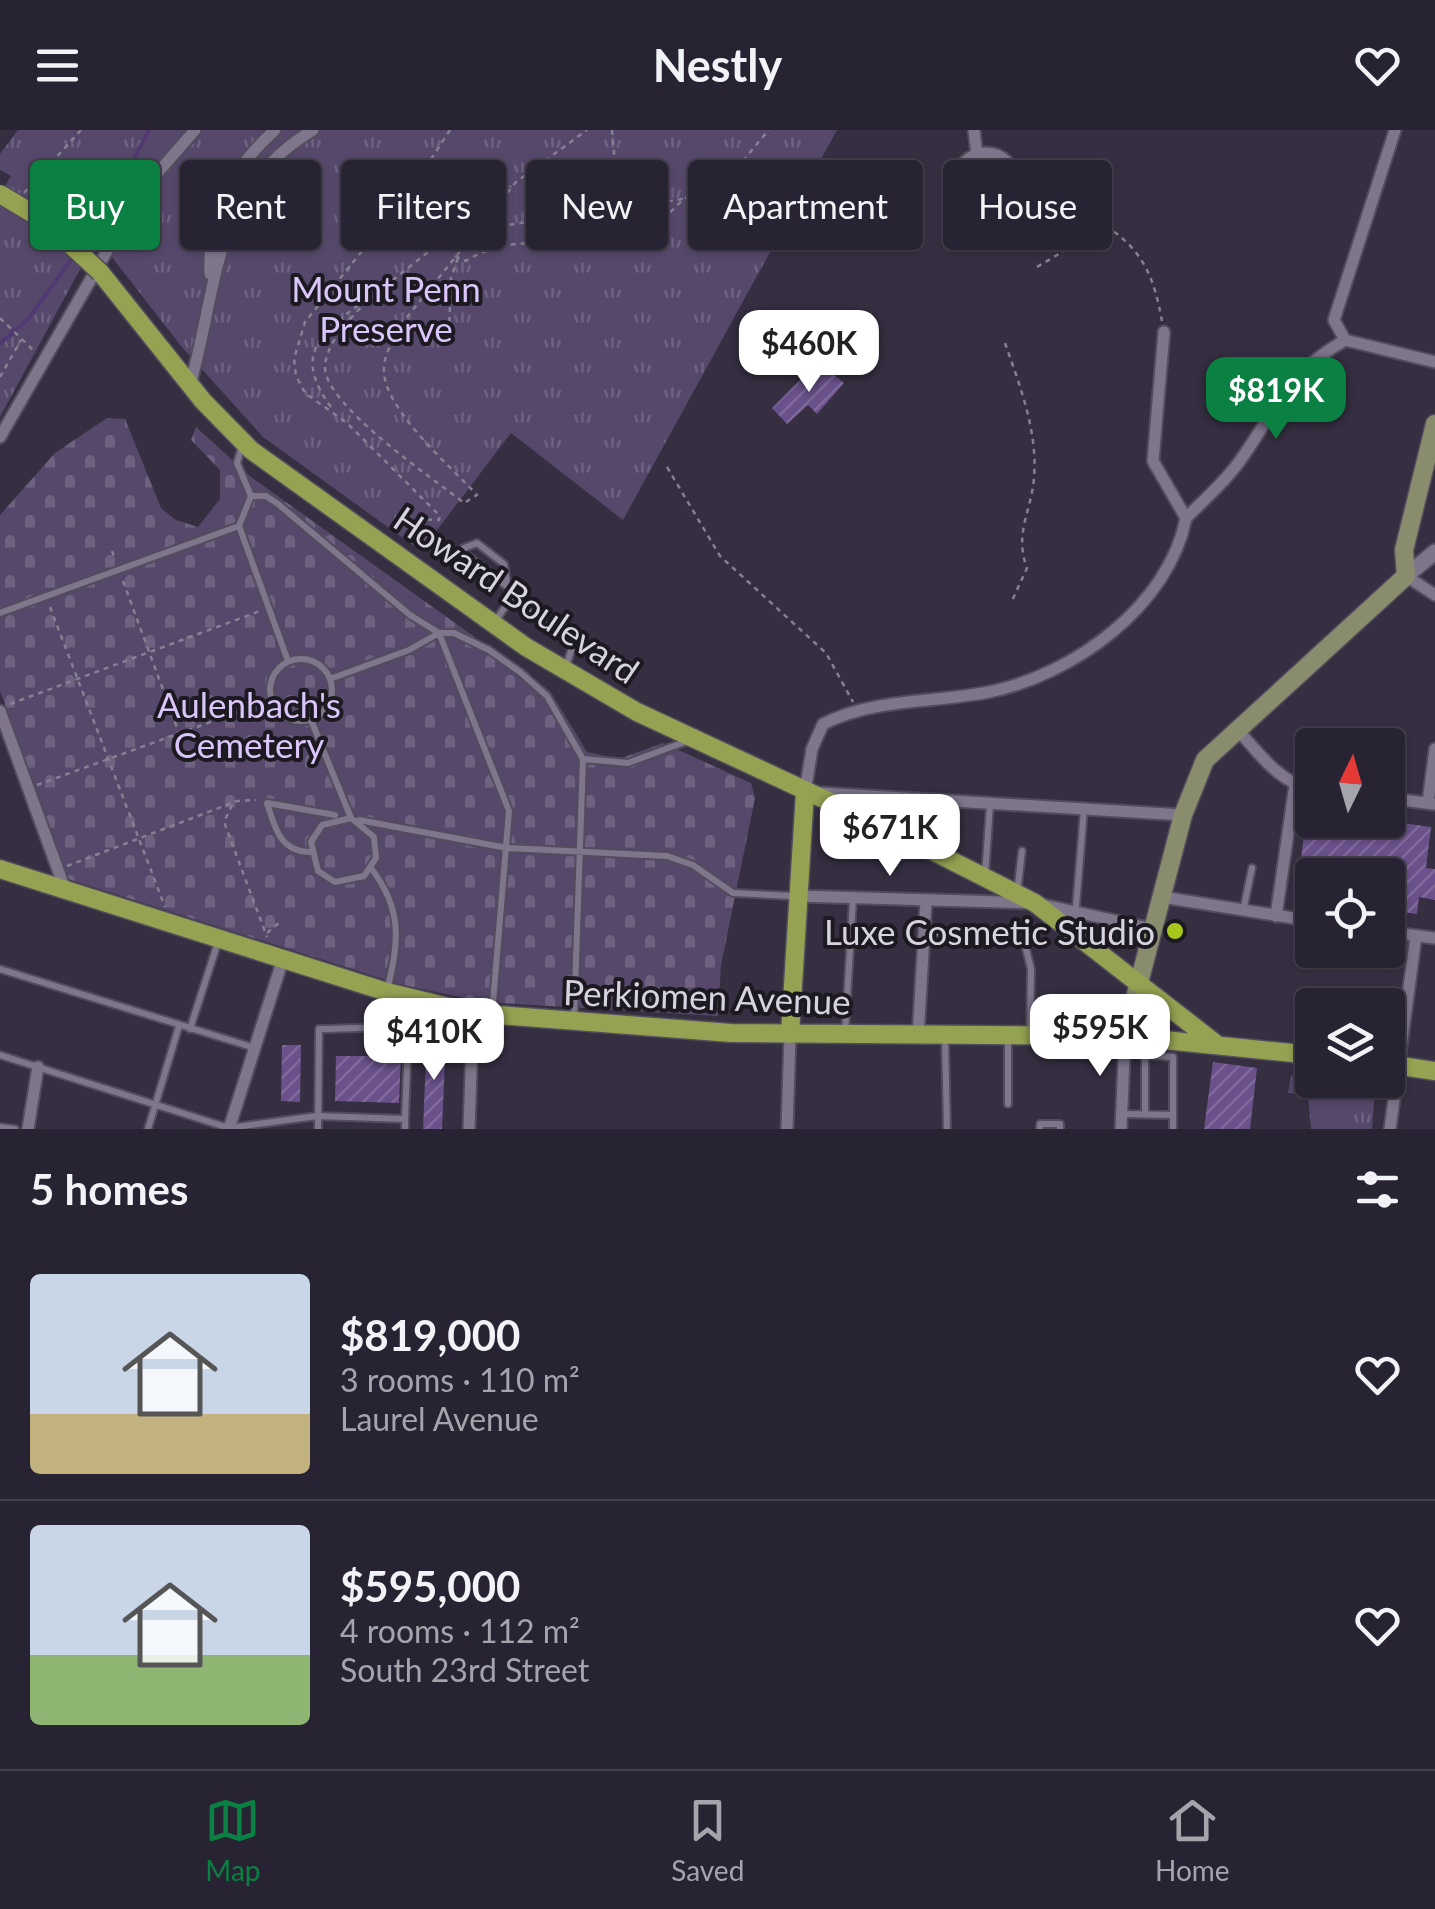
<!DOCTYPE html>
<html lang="en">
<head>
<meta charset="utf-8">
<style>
  :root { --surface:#282332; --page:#302b3a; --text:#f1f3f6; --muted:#a5a4ac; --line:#44404d; --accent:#0b8043 }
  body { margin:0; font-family:Lato,sans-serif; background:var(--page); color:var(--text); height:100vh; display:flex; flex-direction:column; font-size:38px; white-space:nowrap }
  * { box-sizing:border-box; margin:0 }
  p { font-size:32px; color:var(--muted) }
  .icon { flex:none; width:55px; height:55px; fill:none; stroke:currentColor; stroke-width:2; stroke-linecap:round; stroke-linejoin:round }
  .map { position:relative; height:999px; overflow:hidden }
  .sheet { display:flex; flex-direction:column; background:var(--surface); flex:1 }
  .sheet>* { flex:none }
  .guide { position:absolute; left:30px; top:30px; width:1375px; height:90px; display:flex; gap:20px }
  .needle { width:65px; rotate:5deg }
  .fabs { position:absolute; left:1295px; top:598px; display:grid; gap:20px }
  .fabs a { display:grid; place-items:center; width:110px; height:110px; border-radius:10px; background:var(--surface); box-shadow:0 2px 8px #0004,0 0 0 2px var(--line); font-size:50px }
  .price { position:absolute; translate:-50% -85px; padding:0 22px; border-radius:20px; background:#fff; color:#222; font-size:32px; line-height:65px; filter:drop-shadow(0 2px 5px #0008) }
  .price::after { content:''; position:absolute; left:50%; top:60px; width:30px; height:22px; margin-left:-15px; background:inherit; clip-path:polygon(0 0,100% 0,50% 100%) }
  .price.active { background:var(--accent); color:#fff }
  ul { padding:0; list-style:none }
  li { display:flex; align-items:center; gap:30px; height:250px; padding:0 30px }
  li+li { border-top:2px solid var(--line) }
  li span { display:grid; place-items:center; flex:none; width:280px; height:200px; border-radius:10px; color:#555 }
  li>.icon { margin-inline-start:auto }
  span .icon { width:120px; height:120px; fill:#fffc; stroke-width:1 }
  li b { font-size:42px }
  h2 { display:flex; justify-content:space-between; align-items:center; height:120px; padding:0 30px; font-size:42px }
  .tag { padding:0 35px; border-radius:10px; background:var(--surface); box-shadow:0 2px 8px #0004,0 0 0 2px var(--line); font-size:35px; line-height:90px }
  .tag.active { background:var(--accent); color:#fff }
  header { display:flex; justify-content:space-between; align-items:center; height:130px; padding:0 30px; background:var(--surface); font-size:45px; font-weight:700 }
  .tab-bar { display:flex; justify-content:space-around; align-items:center; height:140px; border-top:2px solid var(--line); background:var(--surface); font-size:28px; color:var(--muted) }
  .tab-bar a { display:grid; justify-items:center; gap:5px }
  .tab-bar .active { color:var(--accent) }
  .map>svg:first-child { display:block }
  .cemetery { fill:url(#cemetery-stones) }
  .park { fill:url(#park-tufts) }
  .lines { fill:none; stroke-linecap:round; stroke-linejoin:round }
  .stream { stroke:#523971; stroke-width:4 }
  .building { fill:url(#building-hatch) }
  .service-casing { stroke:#524c5c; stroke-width:10 }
  .minor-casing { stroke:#524c5c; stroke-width:15 }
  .tertiary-casing { stroke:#524c5c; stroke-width:19 }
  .secondary-casing { stroke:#524c5c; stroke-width:21 }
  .primary-casing { stroke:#524c5c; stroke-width:21 }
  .path { stroke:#868090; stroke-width:2.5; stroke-dasharray:5 5; stroke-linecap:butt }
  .service { stroke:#7f768c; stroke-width:6 }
  .minor { stroke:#7f768c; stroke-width:11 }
  .tertiary { stroke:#7f768c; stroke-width:15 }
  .secondary { stroke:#8a8c6e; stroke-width:18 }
  .primary { stroke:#94a251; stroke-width:18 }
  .primary-bridge-casing { stroke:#524c5c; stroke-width:21; stroke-linecap:butt }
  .primary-bridge { stroke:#94a251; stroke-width:18 }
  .poi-dot { fill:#a8c71d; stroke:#1c1921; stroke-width:4 }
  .labels { text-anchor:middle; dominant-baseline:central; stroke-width:8; stroke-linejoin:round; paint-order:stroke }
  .park-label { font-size:35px; fill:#dac6fa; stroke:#1c1921 }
  .street-label { font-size:35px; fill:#d8d3e0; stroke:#1c1921 }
  .poi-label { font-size:35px; fill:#d8d3e0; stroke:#1c1921; text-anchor:end }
</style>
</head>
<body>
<header><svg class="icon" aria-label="menu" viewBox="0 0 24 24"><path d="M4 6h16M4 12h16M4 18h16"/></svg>Nestly<svg class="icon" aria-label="heart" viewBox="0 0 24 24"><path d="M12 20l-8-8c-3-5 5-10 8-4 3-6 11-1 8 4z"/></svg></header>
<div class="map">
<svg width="1435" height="999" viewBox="0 0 1435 999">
  <defs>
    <pattern id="cemetery-stones" width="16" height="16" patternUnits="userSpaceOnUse" patternTransform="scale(2.5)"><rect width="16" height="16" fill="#56486b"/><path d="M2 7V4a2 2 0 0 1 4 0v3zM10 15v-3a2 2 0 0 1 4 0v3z" fill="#6e6280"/></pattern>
    <pattern id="park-tufts" width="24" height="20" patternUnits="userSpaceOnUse" patternTransform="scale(2.5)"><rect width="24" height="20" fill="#56486b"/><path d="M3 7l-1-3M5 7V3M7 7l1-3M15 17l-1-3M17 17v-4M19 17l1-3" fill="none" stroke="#6e6280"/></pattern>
    <pattern id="building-hatch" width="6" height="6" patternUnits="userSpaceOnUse" patternTransform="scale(2.5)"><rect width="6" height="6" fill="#6a518b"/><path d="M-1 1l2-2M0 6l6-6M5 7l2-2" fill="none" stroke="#7f699b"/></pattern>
  </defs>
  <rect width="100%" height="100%" fill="#362f42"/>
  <path class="cemetery" d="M107 288 125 289 161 378 176 390 198 397 220 369V340L191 310 196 297 251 347 550 561 587 622 619 629 663 613 751 653 755 668 721 835 718 886 482 872 399 854 68 749 0 561V385L55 323Z"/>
  <path class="park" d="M18 0H837L623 390 511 303 421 421 263 307 181 216 97 108 0 287V65L11 46 0 40V24Z
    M1291 945 1375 960 1372 999H1311L1308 966 1288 963Z"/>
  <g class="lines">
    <path class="stream" d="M81 116 98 96 149 0
      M0 214 30 187 72 128"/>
  </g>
  <path class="building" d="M845 201 869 226 855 239 831 213Z
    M823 236 844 253 817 284 808 275 787 294 772 278 803 247 806 251Z
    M1306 690H1380L1431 697 1426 738 1435 739V770L1419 767 1417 784 1388 780V745H1312V769L1296 767Z
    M427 906 446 907 442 999H423Z
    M282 915H301L300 972 281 971Z
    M336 926H401L399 973 335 971Z
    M1213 932 1257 938 1250 999H1204Z"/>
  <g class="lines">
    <defs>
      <path id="service" d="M242 316 237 333 251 366
        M239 396 251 366H266L278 374 410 485 439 503H454L489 520 520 542 547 566 583 629 628 633 690 610
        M505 455 464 423V418L477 413 504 434 510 470 574 512 566 536
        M0 483 239 396 288 531
        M496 490 510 470
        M270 560a31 31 0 1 1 62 0a31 31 0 1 1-62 0Z
        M330 549 409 520 439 503 509 681 492 884
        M311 590 351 688 374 707 376 728 364 746 335 752 318 741 311 712 322 695 351 688
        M359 690 507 718 667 726 693 735 733 763 794 766
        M311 722C280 722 275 698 267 673L335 685
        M371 738C403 780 399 811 387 861
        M985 746 990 674
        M1017 763 1022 721
        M1243 781 1252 738
        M1074 801 1084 679
        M925 802 1006 806 1025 815 1031 839 1030 904
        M0 839 255 918
        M574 888 583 629
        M190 899 219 809
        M845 903 853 769
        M1008 906V974
        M945 908 947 999
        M0 925 229 998 317 986 405 989V999
        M1123 984 1173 985V999
        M1145 985V925L1173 927V985
        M0 997 15 999
        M148 999 179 896
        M318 999 319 899C346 900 390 891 408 913L405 989
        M1040 999V994H1060V999"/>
      <path id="minor" d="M974 0 977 25
        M956 53a30 30 0 1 1 60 0a30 30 0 1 1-60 0Z
        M210 144C208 81 230 41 275 0
        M1164 202 1153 331 1186 388C1169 476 1073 545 989 562 933 573 875 568 823 594L812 619 805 662 1183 685
        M1345 210 1334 190 1395 0
        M1345 210 1435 232
        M190 255C219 154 211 61 313 0
        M0 307 141 62 195 0
        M1186 388C1206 368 1228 349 1244 325 1281 272 1284 246 1345 210
        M1406 446 1435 465
        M0 581 65 759
        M1236 598C1258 622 1279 653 1312 659
        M1388 668 1433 674
        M1428 673 1435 619
        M797 766 1035 773 1153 799
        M1162 767 1312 791
        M1276 786 1295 655
        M1388 802 1435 808
        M918 907 926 771
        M28 999 38 937
        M229 999 283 829
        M469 999 473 883
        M787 999 790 904
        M1121 999 1125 906
        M1390 999 1416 806"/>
      <path id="tertiary" d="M1406 446 1435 422"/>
      <path id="secondary" d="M1125 906 1183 685 1205 630 1406 446 1404 420 1435 294"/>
      <path id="primary" d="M100 142 203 271 251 320 526 517 637 582 901 705 1035 773 1215 913
        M0 739 387 862 473 883 731 903 1125 906 1312 925
        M790 904 805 662
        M1388 934 1435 941"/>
    </defs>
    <use href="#service" class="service-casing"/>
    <use href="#minor" class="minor-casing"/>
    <use href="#tertiary" class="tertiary-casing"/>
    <use href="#secondary" class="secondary-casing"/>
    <use href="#primary" class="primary-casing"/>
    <path class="path" d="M450 0 411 60 305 192 294 229 296 246 305 263 347 293 440 386 439 390 411 389 409 394 431 420 453 421
      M612 0 619 78
      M24 63 81 0
      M483 120 486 107 508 95 683 69
      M455 126 466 131C516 99 570 121 625 112 656 107 664 84 686 68 696 60 711 58 721 51 739 39 754 16 769 0
      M1037 137 1106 96C1144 121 1154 148 1162 191
      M369 169 511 56
      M367 171C351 188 328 210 325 235 321 273 434 349 464 373L477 365C451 337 384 279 384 241 383 226 393 211 399 197L516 52 587 0
      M0 188 36 223
      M449 202 451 148 458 128
      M1005 213C1020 256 1038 302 1034 348 1031 383 1014 403 1027 438L1011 473
      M0 247 21 210
      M331 277C294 227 317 204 362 173
      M667 337 720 426 826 523 853 572
      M112 421 115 429
      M123 451 179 603
      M50 477 165 777
      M10 574 260 481
      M37 655 271 570
      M232 675 224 692 267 807
      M67 736 237 671 256 670
      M267 803 280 792
      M1100 884 1102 887"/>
    <use href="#service" class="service"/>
    <use href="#minor" class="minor"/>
    <use href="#tertiary" class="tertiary"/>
    <use href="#secondary" class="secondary"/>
    <use href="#primary" class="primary"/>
    <defs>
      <path id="primary-bridge" d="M0 64 45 91 100 142"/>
    </defs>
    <use href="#primary-bridge" class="primary-bridge-casing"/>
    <use href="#primary-bridge" class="primary-bridge"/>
  </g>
  <circle class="poi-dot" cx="1175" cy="801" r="10"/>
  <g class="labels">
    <g class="park-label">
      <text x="386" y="158">Mount Penn<tspan x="386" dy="40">Preserve</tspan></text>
      <text x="249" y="574">Aulenbach's<tspan x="249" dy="40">Cemetery</tspan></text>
    </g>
    <g class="street-label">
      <text transform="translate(517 464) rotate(34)">Howard Boulevard</text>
      <text transform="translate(707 866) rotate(2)">Perkiomen Avenue</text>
    </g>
    <g class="poi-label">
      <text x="1155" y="801">Luxe Cosmetic Studio</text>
    </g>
  </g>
</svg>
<div class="fabs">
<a><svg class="needle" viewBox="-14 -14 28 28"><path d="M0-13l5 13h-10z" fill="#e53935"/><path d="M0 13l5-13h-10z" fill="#a5a4ac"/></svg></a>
<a><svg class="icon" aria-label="locate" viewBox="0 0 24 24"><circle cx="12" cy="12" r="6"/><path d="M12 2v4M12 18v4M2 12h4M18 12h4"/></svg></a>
<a><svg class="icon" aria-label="layers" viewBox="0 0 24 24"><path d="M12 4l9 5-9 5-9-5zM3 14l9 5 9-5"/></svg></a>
</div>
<b class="price" style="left:809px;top:265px">$460K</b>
<b class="price active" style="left:1276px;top:312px">$819K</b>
<b class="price" style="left:890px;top:749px">$671K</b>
<b class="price" style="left:1100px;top:949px">$595K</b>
<b class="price" style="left:434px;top:953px">$410K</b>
<div class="guide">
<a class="tag active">Buy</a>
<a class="tag">Rent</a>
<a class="tag">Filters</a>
<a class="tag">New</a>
<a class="tag">Apartment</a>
<a class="tag">House</a>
</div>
</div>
<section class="sheet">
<h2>5 homes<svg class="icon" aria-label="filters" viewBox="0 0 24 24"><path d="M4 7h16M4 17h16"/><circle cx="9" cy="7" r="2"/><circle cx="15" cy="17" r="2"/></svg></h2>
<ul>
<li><span style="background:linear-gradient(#c9d6e8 70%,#c2b280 0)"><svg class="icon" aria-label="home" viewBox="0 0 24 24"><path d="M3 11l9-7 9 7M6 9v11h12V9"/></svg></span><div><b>$819,000</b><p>3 rooms · 110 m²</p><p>Laurel Avenue</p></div><svg class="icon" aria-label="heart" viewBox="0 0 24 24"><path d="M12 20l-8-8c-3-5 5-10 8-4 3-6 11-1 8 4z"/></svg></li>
<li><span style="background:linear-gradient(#c9d6e8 65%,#8fb573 0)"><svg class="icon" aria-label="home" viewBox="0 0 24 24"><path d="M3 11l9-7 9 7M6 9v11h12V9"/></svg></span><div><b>$595,000</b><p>4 rooms · 112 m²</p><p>South 23rd Street</p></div><svg class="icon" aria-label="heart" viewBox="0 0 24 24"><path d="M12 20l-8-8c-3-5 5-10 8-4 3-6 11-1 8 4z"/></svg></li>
</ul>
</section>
<nav class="tab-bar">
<a class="active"><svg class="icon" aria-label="map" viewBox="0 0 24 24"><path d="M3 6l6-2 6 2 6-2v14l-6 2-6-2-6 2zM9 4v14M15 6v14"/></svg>Map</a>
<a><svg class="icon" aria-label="saved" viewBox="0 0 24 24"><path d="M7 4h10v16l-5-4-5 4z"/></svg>Saved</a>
<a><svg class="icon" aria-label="home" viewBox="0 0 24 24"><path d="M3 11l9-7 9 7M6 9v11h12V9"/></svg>Home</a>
</nav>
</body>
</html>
